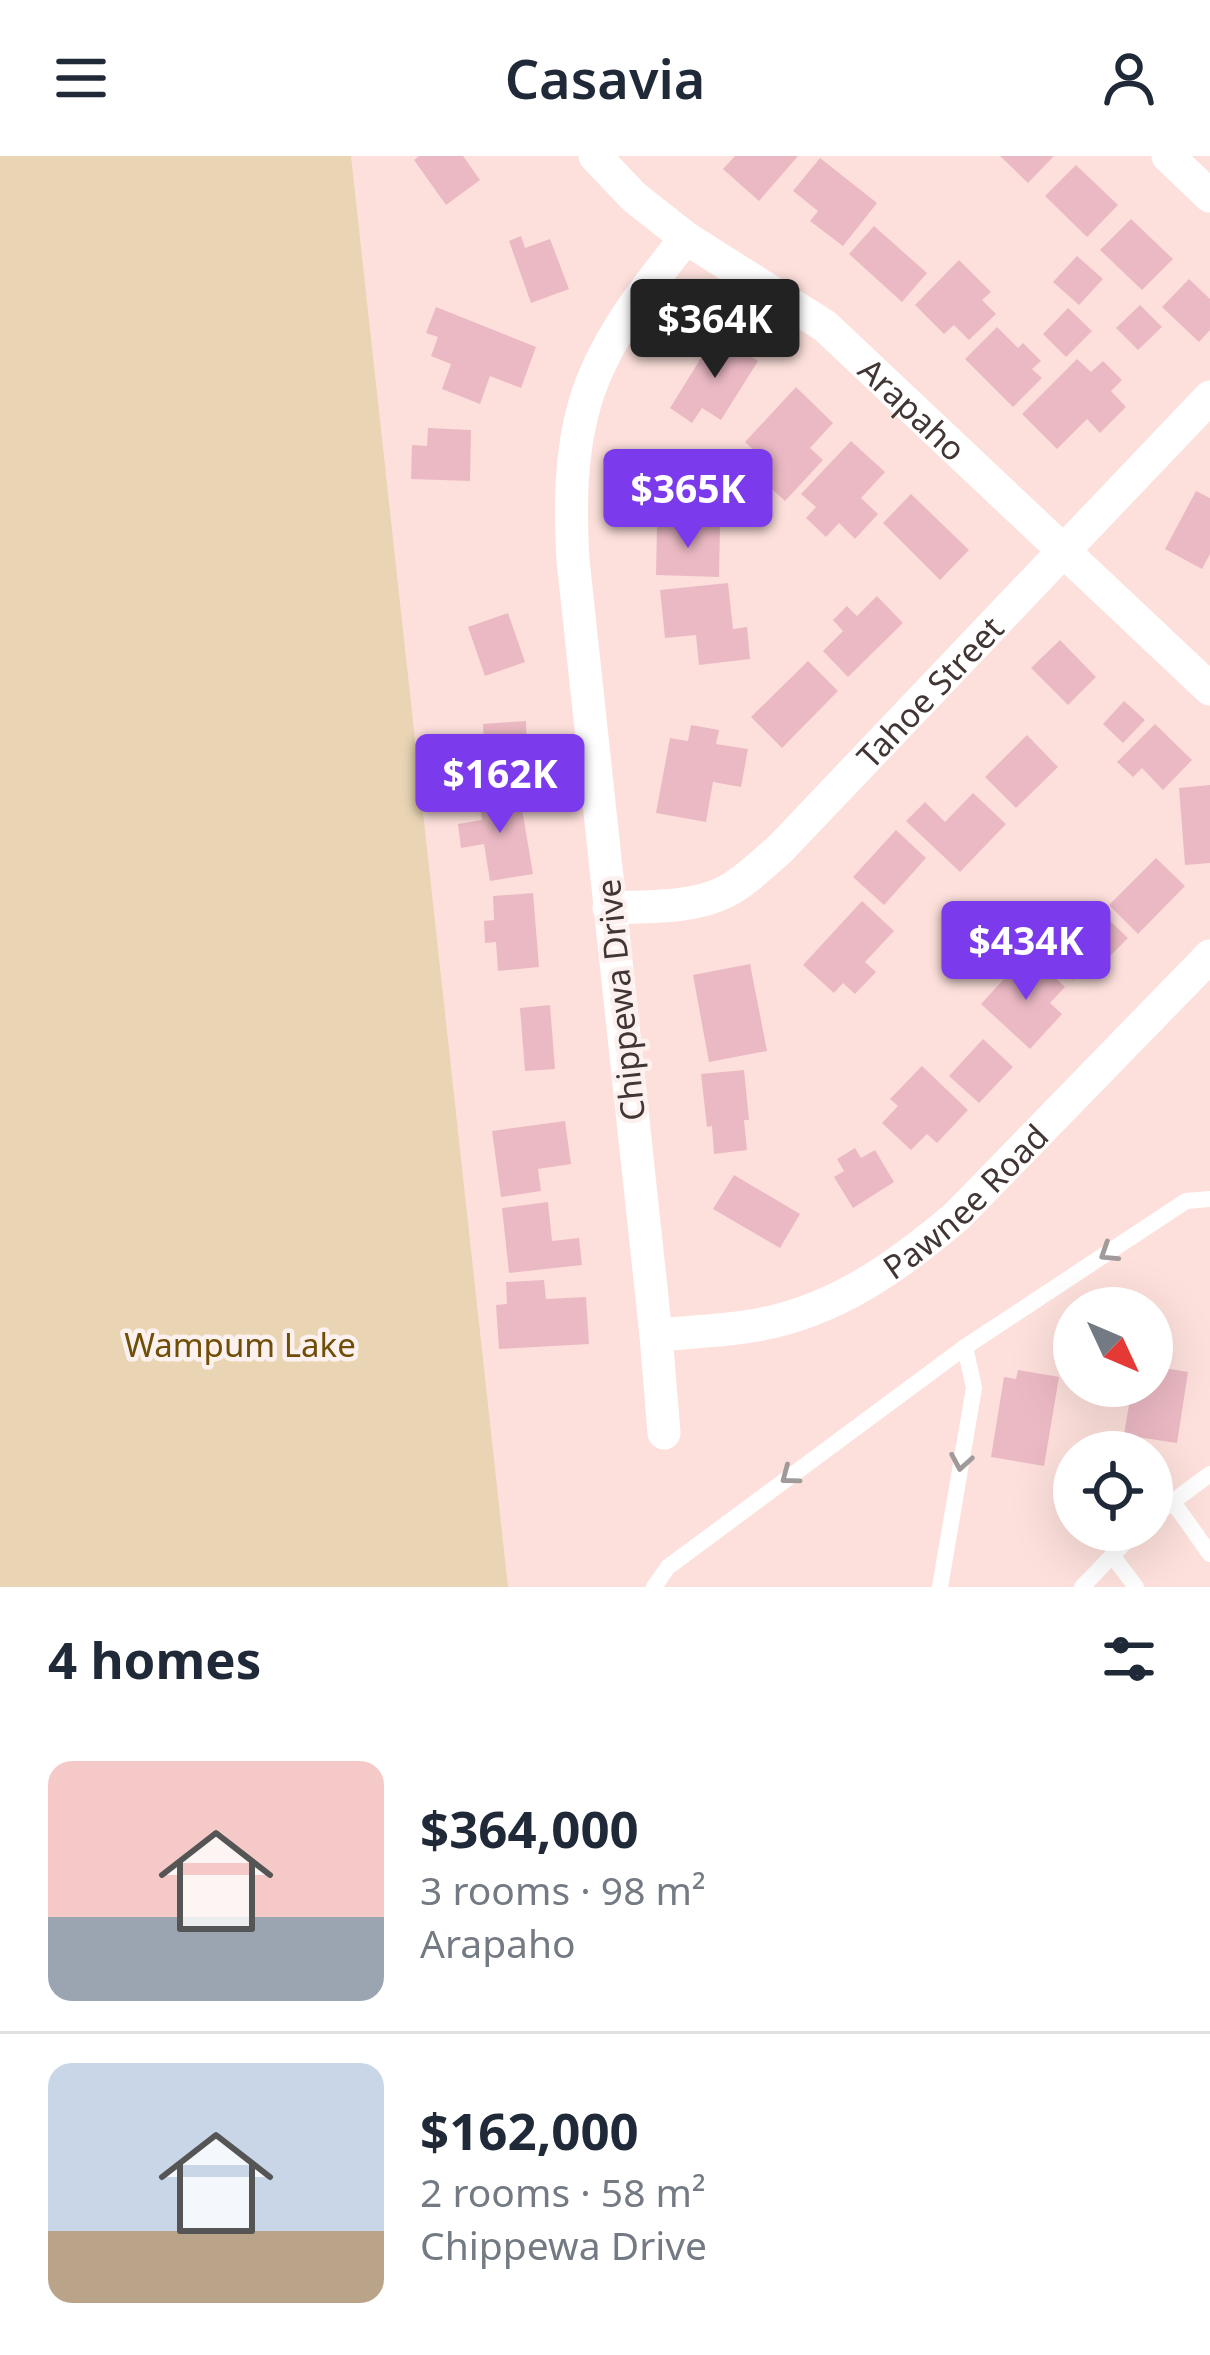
<!DOCTYPE html>
<html lang="en">
<head>
<meta charset="utf-8">
<style>
  :root { --surface:#fff; --page:#f6f6f7; --text:#1f2937; --muted:#747a83; --line:#e0e1e3; --accent:#7c3aed }
  body { margin:0; font-family:"Noto Sans",sans-serif; background:var(--page); color:var(--text); height:100vh; display:flex; flex-direction:column; font-size:45px; white-space:nowrap }
  * { box-sizing:border-box; margin:0 }
  p { font-size:39px; color:var(--muted) }
  .icon { flex:none; width:66px; height:66px; fill:none; stroke:currentColor; stroke-width:2; stroke-linecap:round; stroke-linejoin:round }
  .map { position:relative; height:1431px; overflow:hidden }
  .side { display:flex; flex-direction:column; background:var(--surface); flex:1 }
  .side>* { flex:none }
  .needle { width:78px; rotate:134deg }
  .tools { position:absolute; left:1053px; top:1131px; display:grid; gap:24px }
  .tools a { display:grid; place-items:center; width:120px; height:120px; border-radius:50%; background:var(--surface); box-shadow:0 12px 48px #0002; font-size:60px }
  .price { position:absolute; translate:-50% -102px; padding:0 27px; border-radius:12px; background:var(--accent); color:#fff; font-size:39px; line-height:78px; filter:drop-shadow(0 3px 6px #0008) }
  .price::after { content:''; position:absolute; left:50%; top:72px; width:36px; height:27px; margin-left:-18px; background:inherit; clip-path:polygon(0 0,100% 0,50% 100%) }
  .price.on { background:#222; color:#fff }
  ul { padding:0; list-style:none }
  li { display:flex; align-items:center; gap:36px; height:300px; padding:0 48px }
  li+li { border-top:3px solid var(--line) }
  li span { display:grid; place-items:center; flex:none; width:336px; height:240px; border-radius:24px; color:#555 }
  li>.icon { margin-inline-start:auto }
  span .icon { width:144px; height:144px; fill:#fffc; stroke-width:1 }
  li b { font-size:51px }
  h2 { display:flex; justify-content:space-between; align-items:center; height:144px; padding:0 48px; font-size:51px }
  header { display:flex; justify-content:space-between; align-items:center; height:156px; padding:0 48px; background:var(--surface); font-size:54px; font-weight:600 }
  .map>svg:first-child { display:block }
  .green { fill:#e9d5b4 }
  .building { fill:#ebb9c4 }
  .lines { fill:none; stroke-linecap:round; stroke-linejoin:round }
  .lane { stroke:#fff; stroke-width:16 }
  .street { stroke:#fff; stroke-width:33 }
  .oneway { stroke:#a09a9a }
  .labels { text-anchor:middle; dominant-baseline:central; stroke-width:9; stroke-linejoin:round; paint-order:stroke }
  .street-label { font-size:33px; fill:#423635; stroke:#fdf1ef }
  .park-label { font-size:33px; fill:#6f4e08; stroke:#fdf1ef }
</style>
</head>
<body>
<header><svg class="icon" aria-label="menu" viewBox="0 0 24 24"><path d="M4 6h16M4 12h16M4 18h16"/></svg>Casavia<svg class="icon" aria-label="person" viewBox="0 0 24 24"><circle cx="12" cy="8" r="4"/><path d="M4 21q1-7 8-7t8 7"/></svg></header>
<div class="map">
<svg width="1210" height="1431" viewBox="0 0 1210 1431">
  <rect width="100%" height="100%" fill="#fde0db"/>
  <path class="green" d="M0 0H351L508 1431H0Z"/>
  <path class="building" d="M419 0H463L480 24 446 49 414 4Z
    M735 0H798L759 45 723 13Z
    M1000 0H1054L1028 27Z
    M820 2 877 47 843 90 810 65 818 55 793 35Z
    M1076 9 1118 49 1087 81 1045 40Z
    M1131 63 1173 103 1142 134 1100 94Z
    M874 70 927 117 902 146 849 98Z
    M521 80 525 92 550 83 569 133 531 147 509 85Z
    M1077 100 1103 123 1079 149 1053 126Z
    M959 104 991 136 982 144 996 158 969 184 954 169 944 178 915 149Z
    M1189 123 1210 143V174L1199 186 1162 151Z
    M1140 149 1162 171 1138 194 1116 172Z
    M436 151 536 191 521 232 490 220 480 248 442 233 451 208 431 200 438 181 426 177Z
    M1068 152 1092 175 1066 201 1043 178Z
    M997 171 1018 192 1023 187 1041 205 1032 213 1042 222 1013 251 965 203Z
    M716 178 758 205 721 264 702 252 692 267 670 252Z
    M1077 203 1091 216 1103 205 1122 224 1111 235 1126 251 1100 277 1087 263 1057 293 1022 258Z
    M796 231 833 267 810 292 823 304 785 345 746 309 757 297 745 286Z
    M428 272 471 274 470 325 411 323 412 289 427 290Z
    M851 285 885 316 861 342 878 358 855 383 839 367 826 381 806 362 816 351 801 338Z
    M1196 335 1210 342V398L1202 413 1165 393Z
    M911 338 969 394 940 424 883 367Z
    M657 370 720 371 719 421 656 419Z
    M728 427 733 473 747 471 750 503 699 509 696 479 665 482 660 434Z
    M877 440 903 467 848 521 823 495 843 475 833 464 847 450 857 460Z
    M508 457 525 506 485 520 468 471Z
    M1060 484 1096 521 1068 549 1031 512Z
    M808 505 838 535 782 592 751 561Z
    M1124 545 1145 564 1123 587 1103 568Z
    M526 565 528 623 486 625 483 568Z
    M1155 568 1192 604 1163 634 1142 612 1133 621 1117 606Z
    M691 569 719 574 716 588 748 593 741 631 713 626 706 666 656 657 670 582 688 585Z
    M1027 579 1058 611 1016 652 985 621Z
    M1210 629V707L1185 709 1179 632Z
    M519 635 533 718 490 725 484 688 461 692 458 668 482 664 478 641Z
    M973 637 1006 668 960 716 906 665 925 646 945 666Z
    M896 674 926 702 884 749 853 721Z
    M1156 702 1185 730 1138 778 1109 749Z
    M533 737 539 811 498 815 496 786 485 787 484 765 494 764 493 740Z
    M862 745 894 775 865 806 876 816 855 838 843 827 834 837 803 809Z
    M1089 745 1128 782 1109 801 1102 794 1073 824 1042 795Z
    M1035 803 1065 831 1050 847 1062 858 1030 893 981 848 1014 812 1020 818Z
    M750 808 767 895 709 906 693 819Z
    M550 849 555 913 525 915 520 852Z
    M983 883 1013 911 979 947 949 920Z
    M922 910 968 954 937 987 927 978 911 994 882 967 898 950 890 943Z
    M744 914 749 964H744L747 994 714 998 712 970 707 971 701 918Z
    M565 965 571 1008 538 1013 541 1035 501 1041 492 975Z
    M855 992 861 1002 875 994 894 1026 853 1052 834 1021 844 1015 837 1003Z
    M734 1019 800 1058 780 1092 713 1053Z
    M548 1046 552 1085 579 1082 582 1109 509 1117 502 1052Z
    M544 1124 546 1143 586 1141 589 1188 499 1193 496 1149 507 1148 506 1126Z
    M1152 1210 1188 1216 1177 1287 1124 1279 1132 1230H1152Z
    M1018 1214 1059 1221 1044 1310 991 1301 1004 1221 1016 1223Z"/>
  <g class="lines">
    <path class="lane" d="M1173 1346 1210 1398
      M1152 1361 1210 1318
      M1112 1399 1136 1431
      M654 1431 668 1411 965 1191 1186 1045 1210 1043
      M940 1431 974 1232 965 1191
      M1082 1431 1137 1374"/>
    <g class="street">
      <path id="s1" d="M595 0 634 41 686 82 825 170 1210 533"/>
      <path d="M1168 0 1210 40"/>
      <path id="s2" d="M609 752C647 750 691 753 725 736 745 726 762 708 779 694L1210 241"/>
      <path id="s3" d="M656 1179C689 1176 724 1175 757 1169 836 1155 898 1110 957 1060L1210 800"/>
      <path d="M664 1277 656 1179 573 404C570 352 570 298 585 247 603 185 646 132 686 82"/>
    </g>
  </g>
  <defs><path id="oneway-chevron" d="M-2-3.5L2.5 0L-2 3.5" fill="none" stroke-width="1.6" stroke-linecap="round" stroke-linejoin="round" transform="scale(3)"/></defs>
  <g class="oneway">
    <use href="#oneway-chevron" transform="translate(1108 1097) rotate(147)"/>
    <use href="#oneway-chevron" transform="translate(961 1306) rotate(100)"/>
    <use href="#oneway-chevron" transform="translate(789 1320) rotate(143)"/>
  </g>
  <g class="labels">
    <g class="street-label">
      <text stroke="none"><textPath href="#s1" startOffset="408">Arapaho</textPath></text>
      <text stroke="none"><textPath href="#s2" startOffset="405">Tahoe Street</textPath></text>
      <text transform="translate(620 844) rotate(-96)">Chippewa Drive</text>
      <text stroke="none"><textPath href="#s3" startOffset="348">Pawnee Road</textPath></text>
    </g>
    <g class="park-label">
      <text x="240" y="1188">Wampum Lake</text>
    </g>
  </g>
</svg>
<div class="tools">
<a><svg class="needle" viewBox="-14 -14 28 28"><path d="M0-13l5 13h-10z" fill="#e53935"/><path d="M0 13l5-13h-10z" fill="#747a83"/></svg></a>
<a><svg class="icon" aria-label="locate" viewBox="0 0 24 24"><circle cx="12" cy="12" r="6"/><path d="M12 2v4M12 18v4M2 12h4M18 12h4"/></svg></a>
</div>
<b class="price on" style="left:715px;top:225px">$364K</b>
<b class="price" style="left:688px;top:395px">$365K</b>
<b class="price" style="left:500px;top:680px">$162K</b>
<b class="price" style="left:1026px;top:847px">$434K</b>
</div>
<section class="side">
<h2>4 homes<svg class="icon" aria-label="filters" viewBox="0 0 24 24"><path d="M4 7h16M4 17h16"/><circle cx="9" cy="7" r="2"/><circle cx="15" cy="17" r="2"/></svg></h2>
<ul>
<li><span style="background:linear-gradient(#f6c9c9 65%,#9aa5b1 0)"><svg class="icon" aria-label="home" viewBox="0 0 24 24"><path d="M3 11l9-7 9 7M6 9v11h12V9"/></svg></span><div><b>$364,000</b><p>3 rooms · 98 m²</p><p>Arapaho</p></div></li>
<li><span style="background:linear-gradient(#c9d6e8 70%,#b9a48a 0)"><svg class="icon" aria-label="home" viewBox="0 0 24 24"><path d="M3 11l9-7 9 7M6 9v11h12V9"/></svg></span><div><b>$162,000</b><p>2 rooms · 58 m²</p><p>Chippewa Drive</p></div></li>
</ul>
</section>
</body>
</html>
